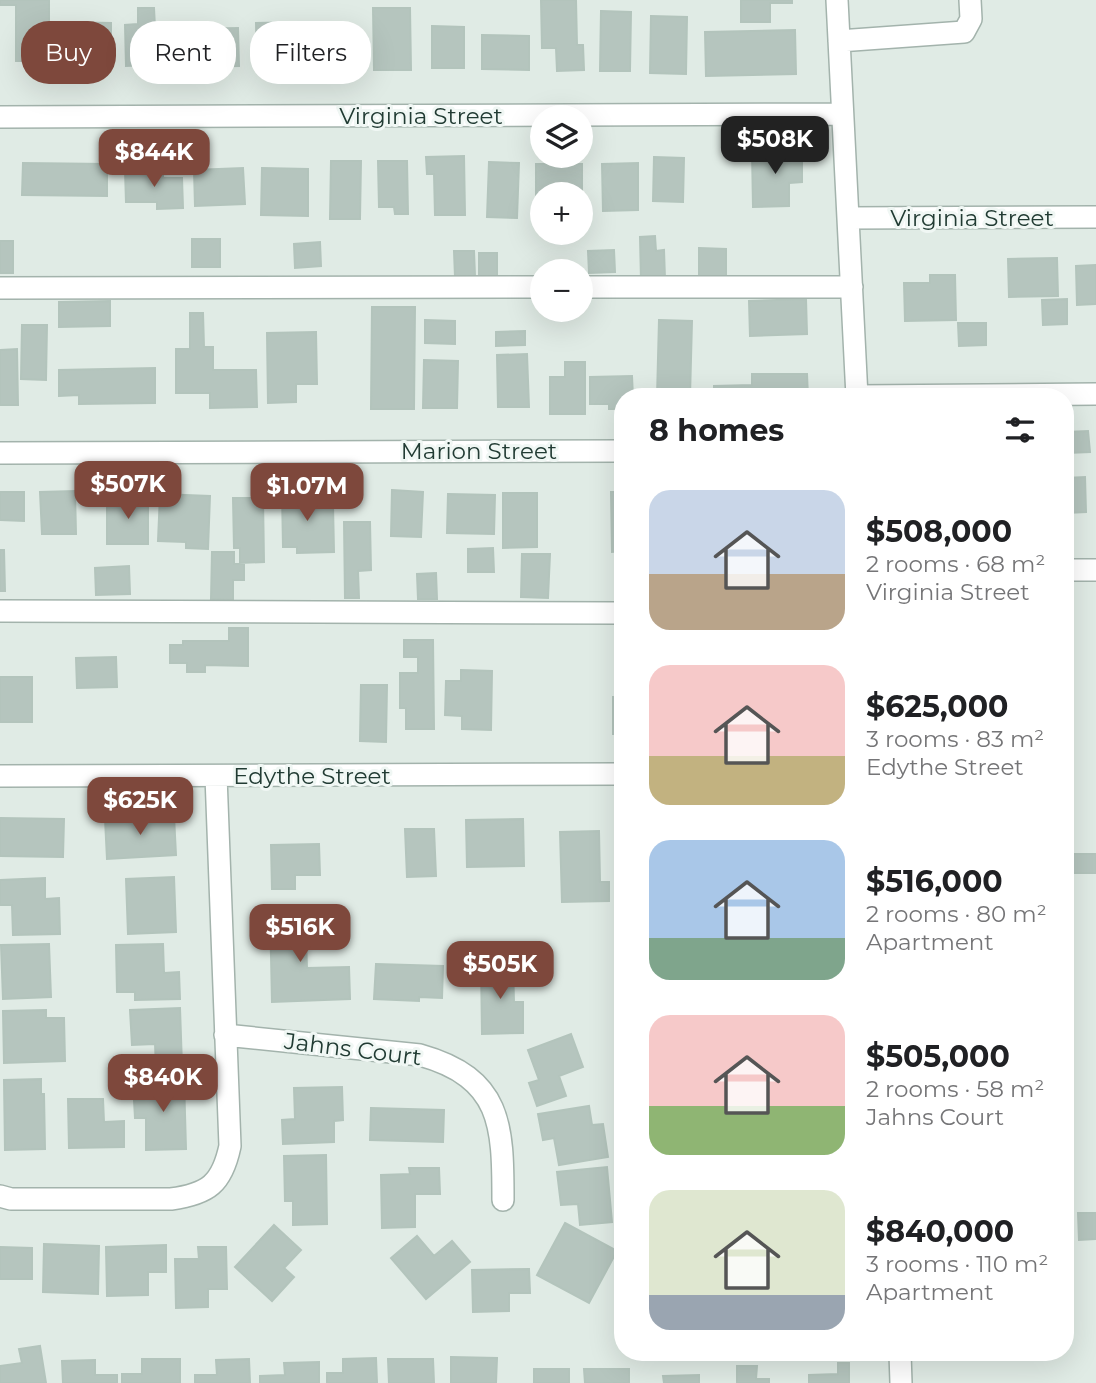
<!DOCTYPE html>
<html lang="en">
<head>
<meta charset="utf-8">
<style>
  :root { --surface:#fff; --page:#f6f6f6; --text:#202124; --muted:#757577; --accent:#7e483c }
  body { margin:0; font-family:Montserrat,sans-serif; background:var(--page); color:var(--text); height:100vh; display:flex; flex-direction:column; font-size:26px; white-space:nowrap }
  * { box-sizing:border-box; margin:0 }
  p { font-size:23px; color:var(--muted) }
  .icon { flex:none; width:38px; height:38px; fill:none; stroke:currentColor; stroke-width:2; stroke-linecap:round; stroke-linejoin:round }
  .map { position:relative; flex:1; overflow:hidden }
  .drawer { position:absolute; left:614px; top:388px; width:460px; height:973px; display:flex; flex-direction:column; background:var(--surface); border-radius:28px; box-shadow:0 7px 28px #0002 }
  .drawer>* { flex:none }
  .hud { position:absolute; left:21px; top:21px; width:488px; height:63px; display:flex; gap:14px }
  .controls { position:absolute; left:530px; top:105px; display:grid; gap:14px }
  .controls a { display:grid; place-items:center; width:63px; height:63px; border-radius:50%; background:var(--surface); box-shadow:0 7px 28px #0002; font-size:35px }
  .price { position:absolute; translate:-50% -60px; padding:0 16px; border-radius:14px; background:var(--accent); color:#fff; font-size:23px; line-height:46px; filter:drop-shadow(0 2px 4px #0008) }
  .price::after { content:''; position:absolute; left:50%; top:42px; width:21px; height:16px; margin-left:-10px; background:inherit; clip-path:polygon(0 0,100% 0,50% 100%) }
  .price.on { background:#222; color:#fff }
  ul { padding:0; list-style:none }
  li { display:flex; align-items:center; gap:21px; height:175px; padding:0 35px }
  li span { display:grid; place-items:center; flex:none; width:196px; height:140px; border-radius:21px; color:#555 }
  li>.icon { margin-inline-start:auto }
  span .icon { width:84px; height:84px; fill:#fffc; stroke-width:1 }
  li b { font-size:30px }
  h2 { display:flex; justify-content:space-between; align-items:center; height:84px; padding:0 35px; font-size:30px }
  .tag { padding:0 24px; border-radius:28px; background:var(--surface); box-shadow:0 7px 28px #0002; font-size:24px; line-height:63px }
  .tag.on { background:var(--accent); color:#fff }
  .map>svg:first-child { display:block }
  .building { fill:#b5c5be; stroke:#b3c4bc; stroke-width:2 }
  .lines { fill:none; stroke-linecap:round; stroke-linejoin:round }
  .minor-casing { stroke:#a3b3ac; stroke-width:24 }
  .minor { stroke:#fff; stroke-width:21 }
  .labels { text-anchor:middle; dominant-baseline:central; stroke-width:6; stroke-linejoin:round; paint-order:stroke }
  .street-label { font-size:23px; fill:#213b33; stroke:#f0f7f4 }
</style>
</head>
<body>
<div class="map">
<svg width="1096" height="1383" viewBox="0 0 1096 1383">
  <rect width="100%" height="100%" fill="#e0ebe5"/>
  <path class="building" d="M0 0H49V61H16V5H0Z
    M541 0H576L577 45H583L584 70 557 71 556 48H542Z
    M741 0H792V3H770V22H741Z
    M138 8H154L155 28 172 27 173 64 126 66 125 25 138 24Z
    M373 8H410L411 70H374Z
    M601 11 631 12 630 71H600Z
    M651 16 687 17 686 74 650 73Z
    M58 22 111 23V67L58 66Z
    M303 22 304 65H257L256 23Z
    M432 26 464 27V68H432Z
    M238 28 239 66 192 67 191 29Z
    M318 30H352V72H318Z
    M795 30 796 74 706 76 705 32Z
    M482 35 529 36V70L482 69Z
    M802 150V182L789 183V206L753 207 752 151Z
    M464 156 465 215H435L434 174H427L426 157Z
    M654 157 684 158 683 202 653 201Z
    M331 161H361L360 219H330Z
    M378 161H407L408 214H395L394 207H379Z
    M489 162 519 163 517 218 487 217Z
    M23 163 107 164V196L22 195Z
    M638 163V210L603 211 602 164Z
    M536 164H582V227L581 194H542V226H536Z
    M243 168 245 204 195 206 194 170Z
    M262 168 308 169V216L261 215Z
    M163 169V178H182L183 208 157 209V202H126L125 170Z
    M655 236 656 251 664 250 665 279 641 280 640 237Z
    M192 239H220V267H192Z
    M0 241H13V273H0Z
    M320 242 321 266 295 268 294 244Z
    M699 248 726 249V277H699Z
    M614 250 615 272 589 273 588 251Z
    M454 251H474L475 276 455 277Z
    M479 253H497V276H479Z
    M1057 258 1058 296 1009 297 1008 259Z
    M1096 265V304L1077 305 1076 266Z
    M930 275H955L956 320 905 321 904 283H930Z
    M806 299 807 334 750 336 749 301Z
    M1067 299V324L1043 325 1042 300Z
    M110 301V326L59 327V302Z
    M372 307H415L414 409H371Z
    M190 313H203L204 347H213V370H256L257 407 210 408V393H176V349H190Z
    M425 320 455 321V344L425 343Z
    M659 320 692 321 690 397H657Z
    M958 323H986V345L959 346Z
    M22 325H47L46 380 21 379Z
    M525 331V345L496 346V332Z
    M316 332 317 384H296V402L268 403 267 333Z
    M17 349 18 405H0V350Z
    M527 354 529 407H498L497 355Z
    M424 360 458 361 457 408H423Z
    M565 362H585V414H550V377H565Z
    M155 368V403L79 404V395L59 396V370Z
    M752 374H807L808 397H714V386L752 385Z
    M632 376 633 397H623V409H609V404H590V377Z
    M1088 431 1090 452 1067 453 1066 432Z
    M1085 477 1086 512 1066 513V478Z
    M392 490 423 492 421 537 391 536Z
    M75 491 76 534H42L40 492Z
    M0 492H24V521L0 520Z
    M317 492V505H333L334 552 297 553V547H283L282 493Z
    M611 492H623V551L612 552Z
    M503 493H537V547L503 548Z
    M160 494 210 496 208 549 186 548V542L158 541Z
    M448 494 495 495 494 534 447 533Z
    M148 497V544H107V498Z
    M233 498H263L264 562 240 563V548H234Z
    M344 522H370L371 570 358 571 359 598H345Z
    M493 548 494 572H468V549Z
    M0 550H4L5 591H0Z
    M212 552H234V564H244V580H233V600L211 599Z
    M522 554H550L548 598 521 597Z
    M129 566 130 594 96 595 95 568Z
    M436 573 437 599H418L417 574Z
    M229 628H248V666L205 665V672H187V663H170V645H183V641H229Z
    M404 640H433L434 729H406V708H400V673H418V657H404Z
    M116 657 117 687 77 688 76 658Z
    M461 670 492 671 491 730 462 729V716L445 715 446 681H461Z
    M0 677H32V722H0Z
    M361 685H387L386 742 360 741Z
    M613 697 623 698V734H613Z
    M174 816 176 855 107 859 105 819Z
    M0 818 64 819 63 857 0 856Z
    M523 819 524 866 467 867 466 820Z
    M405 829H434L436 876 407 877Z
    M616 829H623V884L618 885Z
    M599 831 600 882H609V901L562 902 560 832Z
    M319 844 320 875H295V889H272L271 845Z
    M1066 854H1096V873H1066Z
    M174 877 176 932 128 934 126 879Z
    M45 878V899L59 898 60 934 13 935 12 905H0V880Z
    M270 909H305L307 968 349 967 350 999 272 1002Z
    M49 944 51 997 3 999 1 945Z
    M163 944 164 973 179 972 180 999 135 1000V992H117L116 945Z
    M376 964 443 966 442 998 419 997V1001L374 999Z
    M481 964H513L514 1002H523V1033L482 1034Z
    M180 1008 182 1066 156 1067 155 1044 132 1045 130 1010Z
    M46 1010V1018H64L65 1061 4 1063 3 1011Z
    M571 1034 583 1067 559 1076 566 1096 537 1106 529 1083 539 1080 528 1050Z
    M41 1079V1094H44L45 1149 5 1150 4 1080Z
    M184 1079 186 1149 146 1150V1118H135L134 1100H144V1080Z
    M342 1087 343 1120 334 1121V1142L283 1144 282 1120 295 1119 294 1088Z
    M68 1099H103L104 1122 124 1121V1147L69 1148Z
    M589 1106 592 1125 603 1124 608 1157 559 1165 554 1138 543 1140 538 1114Z
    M371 1108 444 1110 443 1142 370 1140Z
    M326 1155 327 1224 293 1225V1201H285L284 1156Z
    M607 1167 612 1222 580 1225 578 1204 561 1205 557 1172Z
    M409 1168H439L440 1194H415V1227L382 1228 381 1175 410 1174Z
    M1078 1213H1096V1239L1079 1240Z
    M565 1223 617 1251 589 1303 537 1275Z
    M274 1225 301 1250 284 1268 294 1277 272 1301 235 1267Z
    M417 1236 434 1256 452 1241 470 1262 426 1299 391 1258Z
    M44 1244 99 1246 98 1294 43 1292Z
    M166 1245V1272H148V1295L107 1296 106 1247Z
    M0 1247 32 1248V1279H0Z
    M198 1247H226L227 1289H208V1307L176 1308 175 1259H199Z
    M529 1269 530 1293H509V1311L473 1312 472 1270Z
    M40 1346 46 1383H0V1366L22 1363 19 1349Z
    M451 1357 497 1358 496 1383H451Z
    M376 1358 377 1383H327V1373H343V1359Z
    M142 1359H180V1383H122V1374H142Z
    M249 1359 250 1383H195V1375H217L216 1360Z
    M388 1359H433L434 1383H389Z
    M95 1360V1375H117V1383H63L62 1361Z
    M319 1362V1383H260V1376L285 1375 284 1363Z
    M838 1363H849V1383H809V1375L838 1374Z
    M737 1366H757L756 1379H769V1383H737Z
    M534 1369H569V1383H534Z
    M584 1369H629V1383H585Z
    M699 1375V1383H664L663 1376Z"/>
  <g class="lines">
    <defs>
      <path id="minor" d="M837 0 857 397
        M839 41 964 32 971 19 970 0
        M0 117 842 114
        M848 218 1096 217
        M581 287H852
        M0 288 542 287
        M857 396 1096 394
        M0 453 623 451
        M1066 570H1096
        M0 611 623 613
        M0 776 623 774
        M225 1035 420 1055C502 1078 503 1125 503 1200
        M0 1196 11 1199H171C208 1194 222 1184 230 1146L216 776
        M900 1353 901 1383"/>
    </defs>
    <use href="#minor" class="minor-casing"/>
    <use href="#minor" class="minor"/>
  </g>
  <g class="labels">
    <g class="street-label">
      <text x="421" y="116">Virginia Street</text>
      <text x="972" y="218">Virginia Street</text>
      <text x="479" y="451">Marion Street</text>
      <text x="312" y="776">Edythe Street</text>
      <text transform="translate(353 1049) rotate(7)">Jahns Court</text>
    </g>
  </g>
</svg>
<div class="controls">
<a><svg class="icon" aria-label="layers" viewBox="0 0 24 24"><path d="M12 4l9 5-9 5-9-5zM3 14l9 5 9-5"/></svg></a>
<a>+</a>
<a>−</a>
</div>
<b class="price on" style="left:775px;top:176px">$508K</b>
<b class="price" style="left:154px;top:189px">$844K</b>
<b class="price" style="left:128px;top:521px">$507K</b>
<b class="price" style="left:307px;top:523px">$1.07M</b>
<b class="price" style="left:140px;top:837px">$625K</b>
<b class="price" style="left:300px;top:964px">$516K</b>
<b class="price" style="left:500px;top:1001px">$505K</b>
<b class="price" style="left:163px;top:1114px">$840K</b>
<div class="hud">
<a class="tag on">Buy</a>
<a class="tag">Rent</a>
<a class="tag">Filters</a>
</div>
<section class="drawer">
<h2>8 homes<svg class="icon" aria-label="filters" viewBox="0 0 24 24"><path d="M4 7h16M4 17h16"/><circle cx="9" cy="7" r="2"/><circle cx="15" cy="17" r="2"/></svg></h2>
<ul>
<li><span style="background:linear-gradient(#c9d6e8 60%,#b9a48a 0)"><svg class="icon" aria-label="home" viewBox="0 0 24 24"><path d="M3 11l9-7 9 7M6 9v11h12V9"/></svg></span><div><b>$508,000</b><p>2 rooms · 68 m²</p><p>Virginia Street</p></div></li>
<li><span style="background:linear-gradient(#f6c9c9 65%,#c2b280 0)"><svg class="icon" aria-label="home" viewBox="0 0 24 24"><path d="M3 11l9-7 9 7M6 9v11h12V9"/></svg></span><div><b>$625,000</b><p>3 rooms · 83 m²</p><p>Edythe Street</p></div></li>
<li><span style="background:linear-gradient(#a9c7e8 70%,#7fa58c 0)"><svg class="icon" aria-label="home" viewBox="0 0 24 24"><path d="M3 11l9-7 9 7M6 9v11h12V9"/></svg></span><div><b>$516,000</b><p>2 rooms · 80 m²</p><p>Apartment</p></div></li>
<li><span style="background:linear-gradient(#f6c9c9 65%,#8fb573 0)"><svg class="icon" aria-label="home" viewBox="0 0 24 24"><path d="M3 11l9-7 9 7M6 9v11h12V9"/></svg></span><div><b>$505,000</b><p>2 rooms · 58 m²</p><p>Jahns Court</p></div></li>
<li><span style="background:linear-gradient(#dfe7d0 75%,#9aa5b1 0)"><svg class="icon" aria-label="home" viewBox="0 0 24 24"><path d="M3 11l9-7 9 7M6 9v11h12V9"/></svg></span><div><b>$840,000</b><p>3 rooms · 110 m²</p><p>Apartment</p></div></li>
</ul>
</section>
</div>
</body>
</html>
